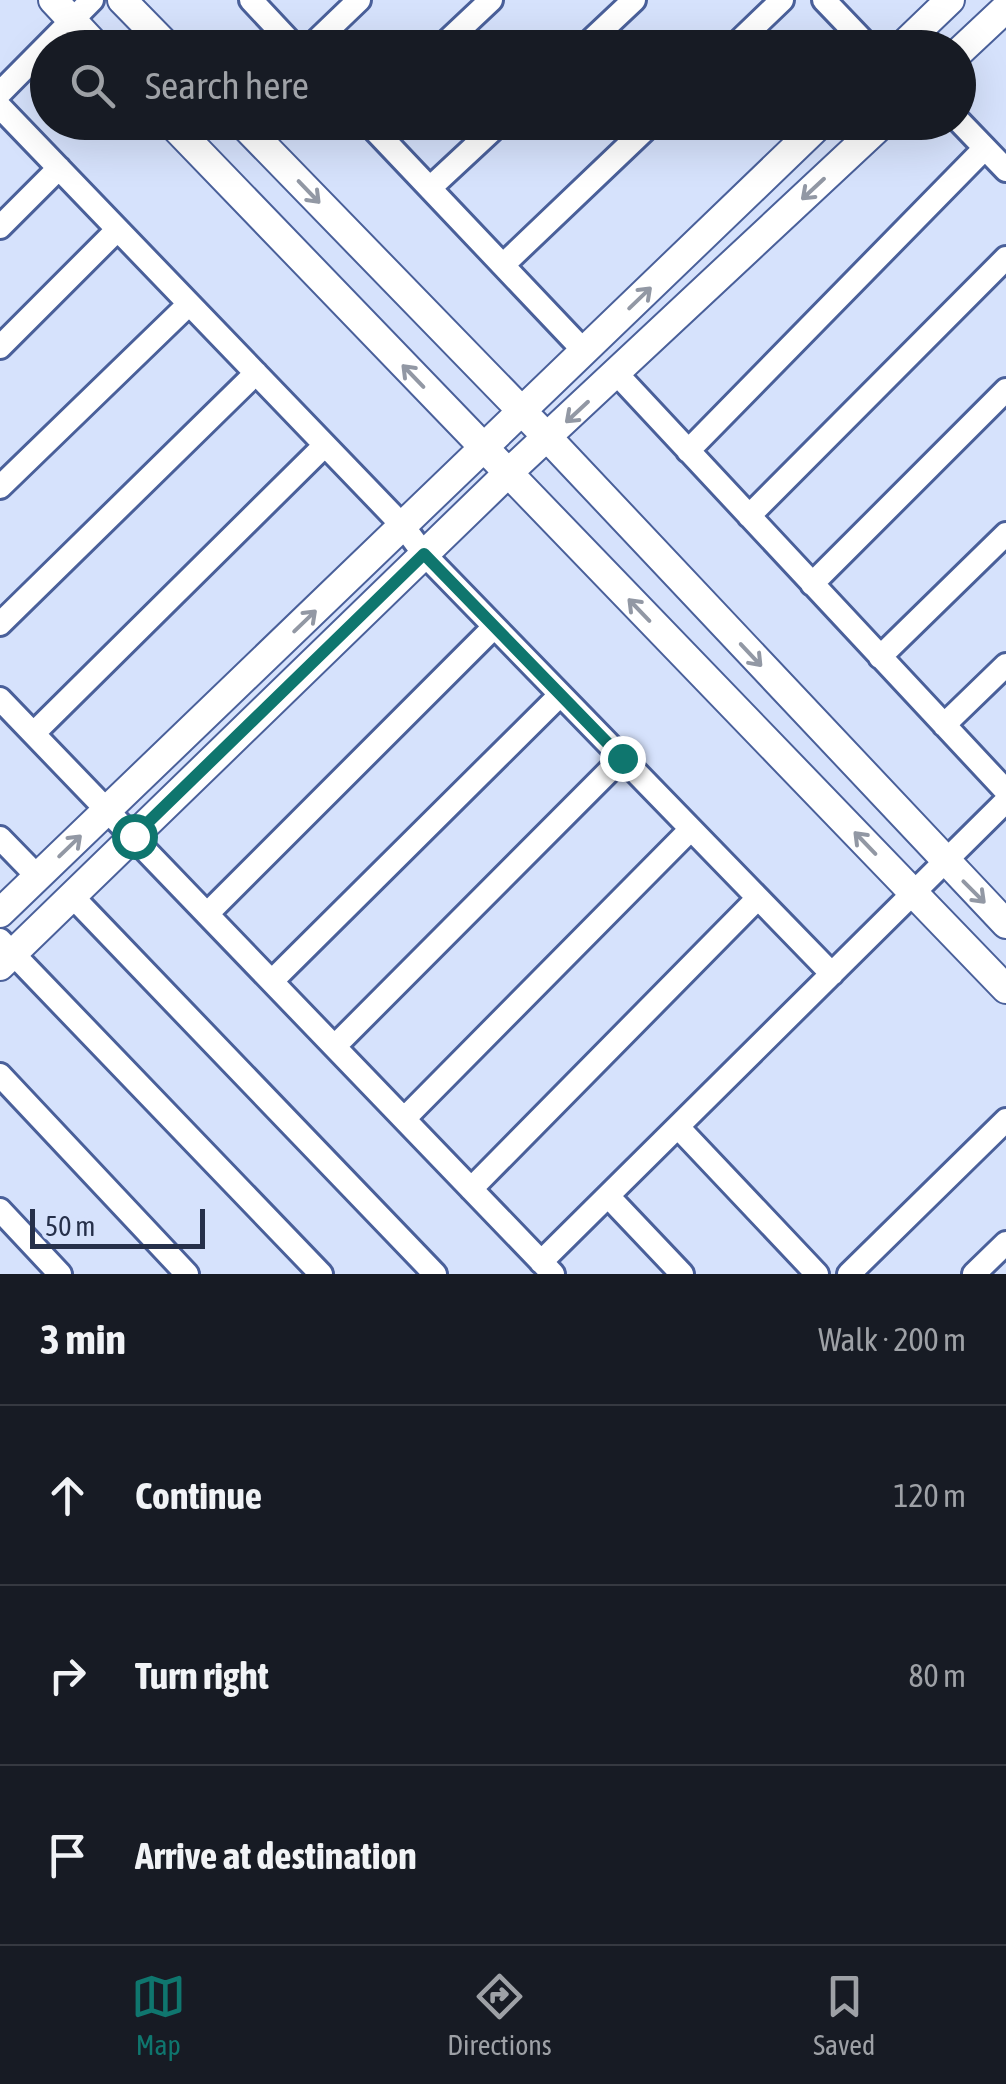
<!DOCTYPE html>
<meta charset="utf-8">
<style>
:root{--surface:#171b24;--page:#242831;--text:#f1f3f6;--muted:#9ea1a6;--line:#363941;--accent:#0f766e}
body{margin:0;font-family:"Asap Condensed",sans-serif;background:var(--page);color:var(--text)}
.scale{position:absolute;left:30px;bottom:25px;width:175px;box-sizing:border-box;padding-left:10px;border:5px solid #26304a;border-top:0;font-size:28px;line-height:35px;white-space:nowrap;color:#26304a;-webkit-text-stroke:8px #d6e2fc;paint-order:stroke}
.stop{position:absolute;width:30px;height:30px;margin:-22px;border:8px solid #0f766e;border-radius:50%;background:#fff}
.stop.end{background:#0f766e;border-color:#fff;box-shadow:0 2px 10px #0008}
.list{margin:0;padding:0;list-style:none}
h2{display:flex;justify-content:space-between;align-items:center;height:130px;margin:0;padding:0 40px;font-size:42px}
h2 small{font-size:32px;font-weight:400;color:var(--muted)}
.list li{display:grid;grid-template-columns:65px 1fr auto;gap:30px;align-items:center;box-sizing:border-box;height:180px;padding:0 40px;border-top:2px solid var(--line)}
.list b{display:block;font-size:38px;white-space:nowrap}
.list em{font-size:32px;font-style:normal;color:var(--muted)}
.icon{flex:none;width:55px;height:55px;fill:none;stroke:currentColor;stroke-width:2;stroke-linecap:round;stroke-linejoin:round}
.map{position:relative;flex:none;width:1006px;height:1274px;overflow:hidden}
.search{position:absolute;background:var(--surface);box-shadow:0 10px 40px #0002;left:30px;right:30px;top:30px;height:110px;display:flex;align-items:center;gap:25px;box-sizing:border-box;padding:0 35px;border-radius:55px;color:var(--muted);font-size:38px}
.sheet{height:670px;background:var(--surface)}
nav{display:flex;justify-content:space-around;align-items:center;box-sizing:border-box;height:140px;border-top:2px solid var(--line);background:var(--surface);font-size:28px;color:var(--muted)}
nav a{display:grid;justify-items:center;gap:5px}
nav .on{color:var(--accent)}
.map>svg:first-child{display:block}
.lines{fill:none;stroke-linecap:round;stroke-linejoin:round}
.minor-casing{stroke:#4a609a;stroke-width:28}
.tertiary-casing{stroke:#4a609a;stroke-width:32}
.minor{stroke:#fff;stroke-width:22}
.tertiary{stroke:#fff;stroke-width:28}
.oneway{stroke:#9298a4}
.route{stroke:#0f766e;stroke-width:12}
</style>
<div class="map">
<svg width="1006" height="1274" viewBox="0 0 1006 1274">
<rect width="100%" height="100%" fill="#d6e2fc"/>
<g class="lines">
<g class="minor-casing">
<path id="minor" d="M 251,0 L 296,48
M 824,0 L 870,48
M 309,48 L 359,0
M 440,48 L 491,0
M 583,48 L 634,0
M 732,48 L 782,0
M 0,93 L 92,0
M 0,107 L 403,526 L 424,554 L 832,974
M 958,120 L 1006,170
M 367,122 L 584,351
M 430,188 L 501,122
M 0,227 L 59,168
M 503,265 L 653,122
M 0,347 L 117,230
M 617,374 L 1006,791
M 688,451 L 985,148
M 0,487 L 189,304
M 749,516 L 1006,258
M 812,584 L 1006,390
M 0,624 L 256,373
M 880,657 L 1006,534
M 0,699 L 553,1274
M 944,725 L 1006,665
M 34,733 L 325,445
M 0,838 L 38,877
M 72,896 L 435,1274
M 207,914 L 494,627
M 0,940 L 321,1274
M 272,981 L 560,695
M 335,1046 L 622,758
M 0,1075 L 187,1274
M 404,1119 L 691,829
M 678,1127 L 817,1274
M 471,1189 L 758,898
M 608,1196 L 682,1274
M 0,1210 L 60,1274
M 541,1262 L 1006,801
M 849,1274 L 1006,1120
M 974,1274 L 1006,1243"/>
</g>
<g class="tertiary-casing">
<path id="tertiary" d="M 53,0 L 98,48
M 122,0 L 169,48
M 900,48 L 950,0
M 958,53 L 1006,8
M 170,122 L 1006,989
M 241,122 L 548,438 L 1006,924
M 0,913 L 822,122
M 0,966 L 507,474 L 884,122"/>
</g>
<use href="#minor" class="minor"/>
<use href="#tertiary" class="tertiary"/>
</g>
<defs><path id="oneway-shaft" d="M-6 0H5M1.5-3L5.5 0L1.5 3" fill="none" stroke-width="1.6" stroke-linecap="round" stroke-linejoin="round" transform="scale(2.5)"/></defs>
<g class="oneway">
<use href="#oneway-shaft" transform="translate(813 189) rotate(137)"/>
<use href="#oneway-shaft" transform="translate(309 192) rotate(46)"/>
<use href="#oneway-shaft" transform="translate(640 298) rotate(-44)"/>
<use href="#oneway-shaft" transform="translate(413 376) rotate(-134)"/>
<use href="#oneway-shaft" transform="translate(577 412) rotate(137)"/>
<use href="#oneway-shaft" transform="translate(639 610) rotate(-134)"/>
<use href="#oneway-shaft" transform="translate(305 621) rotate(-44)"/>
<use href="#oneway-shaft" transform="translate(751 655) rotate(47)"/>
<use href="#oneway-shaft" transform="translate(865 843) rotate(-134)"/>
<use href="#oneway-shaft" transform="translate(70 846) rotate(-44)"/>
<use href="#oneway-shaft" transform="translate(974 892) rotate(45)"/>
</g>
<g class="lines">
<path class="route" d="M 134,836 L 424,554 L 622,758"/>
</g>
</svg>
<div class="scale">50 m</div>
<div class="stop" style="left:134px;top:836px"></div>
<div class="stop end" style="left:622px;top:758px"></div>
<div class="search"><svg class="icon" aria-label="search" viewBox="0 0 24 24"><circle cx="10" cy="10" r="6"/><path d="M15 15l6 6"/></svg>Search here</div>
</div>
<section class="sheet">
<h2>3 min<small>Walk · 200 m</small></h2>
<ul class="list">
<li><svg class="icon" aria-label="ahead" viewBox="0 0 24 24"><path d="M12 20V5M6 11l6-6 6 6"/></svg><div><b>Continue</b></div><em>120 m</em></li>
<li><svg class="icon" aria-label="right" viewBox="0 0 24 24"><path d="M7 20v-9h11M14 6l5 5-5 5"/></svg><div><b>Turn right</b></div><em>80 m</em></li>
<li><svg class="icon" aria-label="arrive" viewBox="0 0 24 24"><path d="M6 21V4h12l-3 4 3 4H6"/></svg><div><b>Arrive at destination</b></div></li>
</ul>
</section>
<nav>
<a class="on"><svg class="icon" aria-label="map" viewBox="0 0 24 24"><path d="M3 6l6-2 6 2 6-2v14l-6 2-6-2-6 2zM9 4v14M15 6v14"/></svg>Map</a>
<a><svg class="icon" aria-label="directions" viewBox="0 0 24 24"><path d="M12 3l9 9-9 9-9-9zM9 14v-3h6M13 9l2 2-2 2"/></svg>Directions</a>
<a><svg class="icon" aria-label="saved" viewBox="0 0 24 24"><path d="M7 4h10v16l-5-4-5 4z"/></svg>Saved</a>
</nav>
